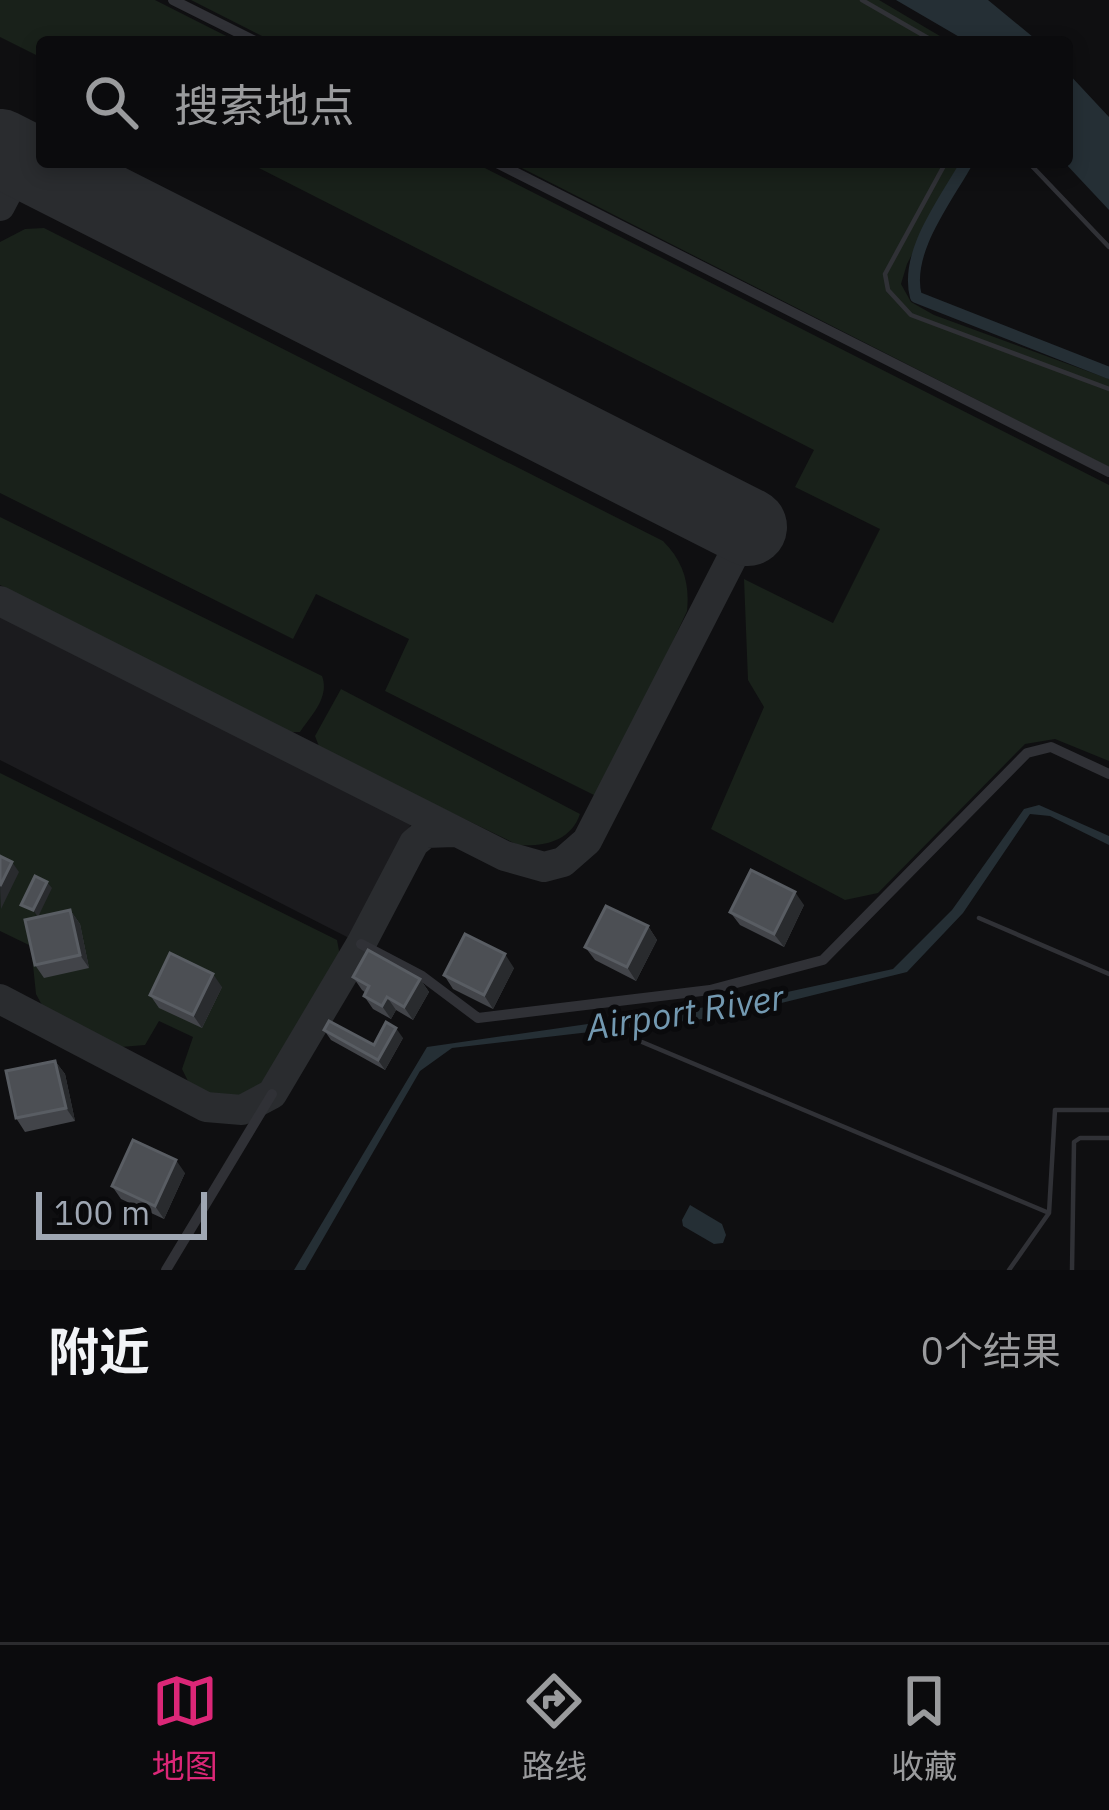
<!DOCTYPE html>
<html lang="zh">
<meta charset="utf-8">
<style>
:root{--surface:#0b0b0d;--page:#19191b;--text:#f1f3f6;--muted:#9a9b9d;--line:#2b2b2e;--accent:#db2777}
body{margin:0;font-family:"IBM Plex Sans","Noto Sans SC",sans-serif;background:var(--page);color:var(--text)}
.scale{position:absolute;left:36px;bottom:30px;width:171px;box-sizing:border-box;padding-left:12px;border:6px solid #9fa7b3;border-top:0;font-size:33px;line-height:42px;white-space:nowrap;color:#9fa7b3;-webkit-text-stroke:9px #0a0a0c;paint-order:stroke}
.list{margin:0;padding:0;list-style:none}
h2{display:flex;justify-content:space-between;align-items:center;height:156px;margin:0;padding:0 48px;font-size:51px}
h2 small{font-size:39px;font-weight:400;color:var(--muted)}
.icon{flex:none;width:66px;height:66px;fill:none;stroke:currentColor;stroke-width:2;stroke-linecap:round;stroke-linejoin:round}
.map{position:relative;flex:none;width:1109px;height:1270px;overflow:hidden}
.search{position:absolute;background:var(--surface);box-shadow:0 6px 18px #0003;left:36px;right:36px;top:36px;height:132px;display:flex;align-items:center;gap:30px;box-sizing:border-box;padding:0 42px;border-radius:12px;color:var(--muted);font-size:45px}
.sheet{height:372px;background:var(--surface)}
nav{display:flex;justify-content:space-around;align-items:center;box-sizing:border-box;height:168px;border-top:3px solid var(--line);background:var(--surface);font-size:33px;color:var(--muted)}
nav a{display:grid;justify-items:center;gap:6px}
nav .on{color:var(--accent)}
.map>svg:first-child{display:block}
.built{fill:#1b1b1e}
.green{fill:#19211a}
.water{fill:#252f35}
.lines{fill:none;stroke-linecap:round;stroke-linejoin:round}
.canal{stroke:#252f35;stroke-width:12}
.taxiway{stroke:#2a2c2f;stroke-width:30}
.runway{stroke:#2a2c2f;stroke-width:78}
.service{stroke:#303136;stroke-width:4.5}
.minor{stroke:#303136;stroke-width:10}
.wall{fill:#424449}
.shaded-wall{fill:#292b2e}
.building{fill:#4c4f54;stroke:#595d63;stroke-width:3}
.labels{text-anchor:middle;stroke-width:10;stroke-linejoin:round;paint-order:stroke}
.water-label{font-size:36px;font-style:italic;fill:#7399b1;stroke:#0a0a0c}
</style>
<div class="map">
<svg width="1109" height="1270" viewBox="0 0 1109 1270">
<rect width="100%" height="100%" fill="#0f0f11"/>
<path class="built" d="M 0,601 L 417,813 L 351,939 L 0,760 Z"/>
<path class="green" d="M 0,0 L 155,0 L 238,42 L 42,42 L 42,58 L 0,37 Z
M 191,0 L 879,0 L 950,42 L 274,42 Z
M 247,162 L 473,162 L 1109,485 L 1109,761 L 1055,739 L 1025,744 L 878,893 L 845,900 L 711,829 L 764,707 L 748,680 L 744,579 L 833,623 L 880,529 L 795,487 L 814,450 Z
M 510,162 L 960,162 L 907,264 L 901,284 L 911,302 L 934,315 L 1109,379 L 1109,467 Z
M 44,228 L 663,541 C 683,561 690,583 687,611 L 600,798 L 385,691 L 409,639 L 316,594 L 293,639 L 0,493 L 0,242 L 25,229 Z
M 0,517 L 322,676 C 330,697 311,716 300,732 L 290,732 L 0,585 Z
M 341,689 L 580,814 C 571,841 544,847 518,845 L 320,749 L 315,736 Z
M 0,773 L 337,940 L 340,956 L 271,1076 C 244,1102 220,1103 189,1083 L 182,1069 L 193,1037 L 159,1021 L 145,1045 L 121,1047 L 43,1007 L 36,994 L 31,946 L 0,931 Z"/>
<path class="water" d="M 896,0 L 988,0 L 1039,42 L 968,42 Z
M 1067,72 L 1109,117 L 1109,210 L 1064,162 L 1067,162 Z
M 1039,805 L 1109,836 L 1109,845 L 1050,816 L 1030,814 L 963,913 L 907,972 L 728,1016 L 452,1048 L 420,1071 L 305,1270 L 294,1270 L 427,1047 L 741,1002 L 893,969 L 952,910 L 1024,809 Z
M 690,1205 L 722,1224 L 726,1235 L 723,1243 L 714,1244 L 683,1226 L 682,1220 Z"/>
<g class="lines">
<path class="canal" d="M 967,162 C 946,200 904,252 916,297 L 1109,373"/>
<path class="taxiway" d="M 0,206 L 24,160
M 0,601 L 505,856 L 544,867 L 563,862 L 587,841 L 748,527
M 0,999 L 206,1107 L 242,1110 L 272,1094 L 361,944 L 414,843 L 426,833 L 454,832"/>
<path class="runway" d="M 0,148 L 748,527"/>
<path class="service" d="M 862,0 L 935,42
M 946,162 L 885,274 L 888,290 L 911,315 L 1109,389
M 1029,163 L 1109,247
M 979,918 L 1109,974
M 642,1042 L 1049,1213
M 1009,1270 L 1049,1213 L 1055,1110 L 1109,1110
M 1072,1270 L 1074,1142 L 1080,1138 L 1109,1138"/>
<path class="minor" d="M 173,0 L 257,42
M 495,162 L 1109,472
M 361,944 L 422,976 L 478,1018 L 710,990 L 823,960 L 1027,753 L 1051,747 L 1109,774
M 166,1270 L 272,1094"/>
</g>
<path class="wall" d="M 804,905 L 784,947 L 740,925 L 730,912 Z
M 70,910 L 80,924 L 89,968 L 44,978 L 35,965 Z
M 648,926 L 657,940 L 636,981 L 595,960 L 585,947 Z
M 514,968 L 493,1009 L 453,989 L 444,975 Z
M 353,977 L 420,979 L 429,992 L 413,1020 L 396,1010 L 391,1019 L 373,1009 L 364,996 L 366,993 L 362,990 Z
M 222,987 L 202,1028 L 159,1008 L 150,995 Z
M 324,1030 L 374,1045 L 403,1038 L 385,1070 L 331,1040 Z
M 55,1061 L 65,1074 L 75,1121 L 25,1132 L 16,1118 Z
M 185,1173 L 164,1219 L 121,1199 L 112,1186 Z"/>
<path class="shaded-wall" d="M 12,862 L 19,872 L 1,909 L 0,886 Z
M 47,882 L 52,888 L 38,917 L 33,910 Z
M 795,892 L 804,905 L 784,947 L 774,934 Z
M 70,910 L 80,924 L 89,968 L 80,955 Z
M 648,926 L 657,940 L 636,981 L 627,967 Z
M 505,954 L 514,968 L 493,1009 L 484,995 Z
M 213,974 L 222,987 L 202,1028 L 193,1015 Z
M 420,979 L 429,992 L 413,1020 L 404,1007 Z
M 387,997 L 396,1010 L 391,1019 L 382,1006 Z
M 396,1028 L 403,1038 L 385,1070 L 378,1060 Z
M 55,1061 L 65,1074 L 75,1121 L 66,1108 Z
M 176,1160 L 185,1173 L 164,1219 L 155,1206 Z"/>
<path class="building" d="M 0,856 L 12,862 L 0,886 Z
M 751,870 L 795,892 L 774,934 L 730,912 Z
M 35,876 L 47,882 L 33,910 L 21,905 Z
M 606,906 L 648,926 L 627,967 L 585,947 Z
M 70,910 L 80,955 L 35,965 L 25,920 Z
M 465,934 L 505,954 L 484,995 L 444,975 Z
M 368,950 L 420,979 L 404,1007 L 387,997 L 382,1006 L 364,996 L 369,986 L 353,977 Z
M 170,953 L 213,974 L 193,1015 L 150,995 Z
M 329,1021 L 374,1045 L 386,1022 L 396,1028 L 378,1060 L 324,1030 Z
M 55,1061 L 66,1108 L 16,1118 L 6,1071 Z
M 133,1140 L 176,1160 L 155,1206 L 112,1186 Z"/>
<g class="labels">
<g class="water-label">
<text transform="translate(685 1012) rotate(-9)" y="13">Airport River</text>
</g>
</g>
</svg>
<div class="scale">100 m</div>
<div class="search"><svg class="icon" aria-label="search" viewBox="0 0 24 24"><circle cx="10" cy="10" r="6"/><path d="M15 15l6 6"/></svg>搜索地点</div>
</div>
<section class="sheet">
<h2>附近<small>0个结果</small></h2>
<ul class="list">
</ul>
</section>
<nav>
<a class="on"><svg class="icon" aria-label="map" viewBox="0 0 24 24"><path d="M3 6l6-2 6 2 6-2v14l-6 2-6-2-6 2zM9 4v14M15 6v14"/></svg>地图</a>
<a><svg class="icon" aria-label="directions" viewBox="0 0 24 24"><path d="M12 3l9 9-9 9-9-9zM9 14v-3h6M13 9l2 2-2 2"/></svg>路线</a>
<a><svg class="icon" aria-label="saved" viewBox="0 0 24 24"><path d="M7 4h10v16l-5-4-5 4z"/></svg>收藏</a>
</nav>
